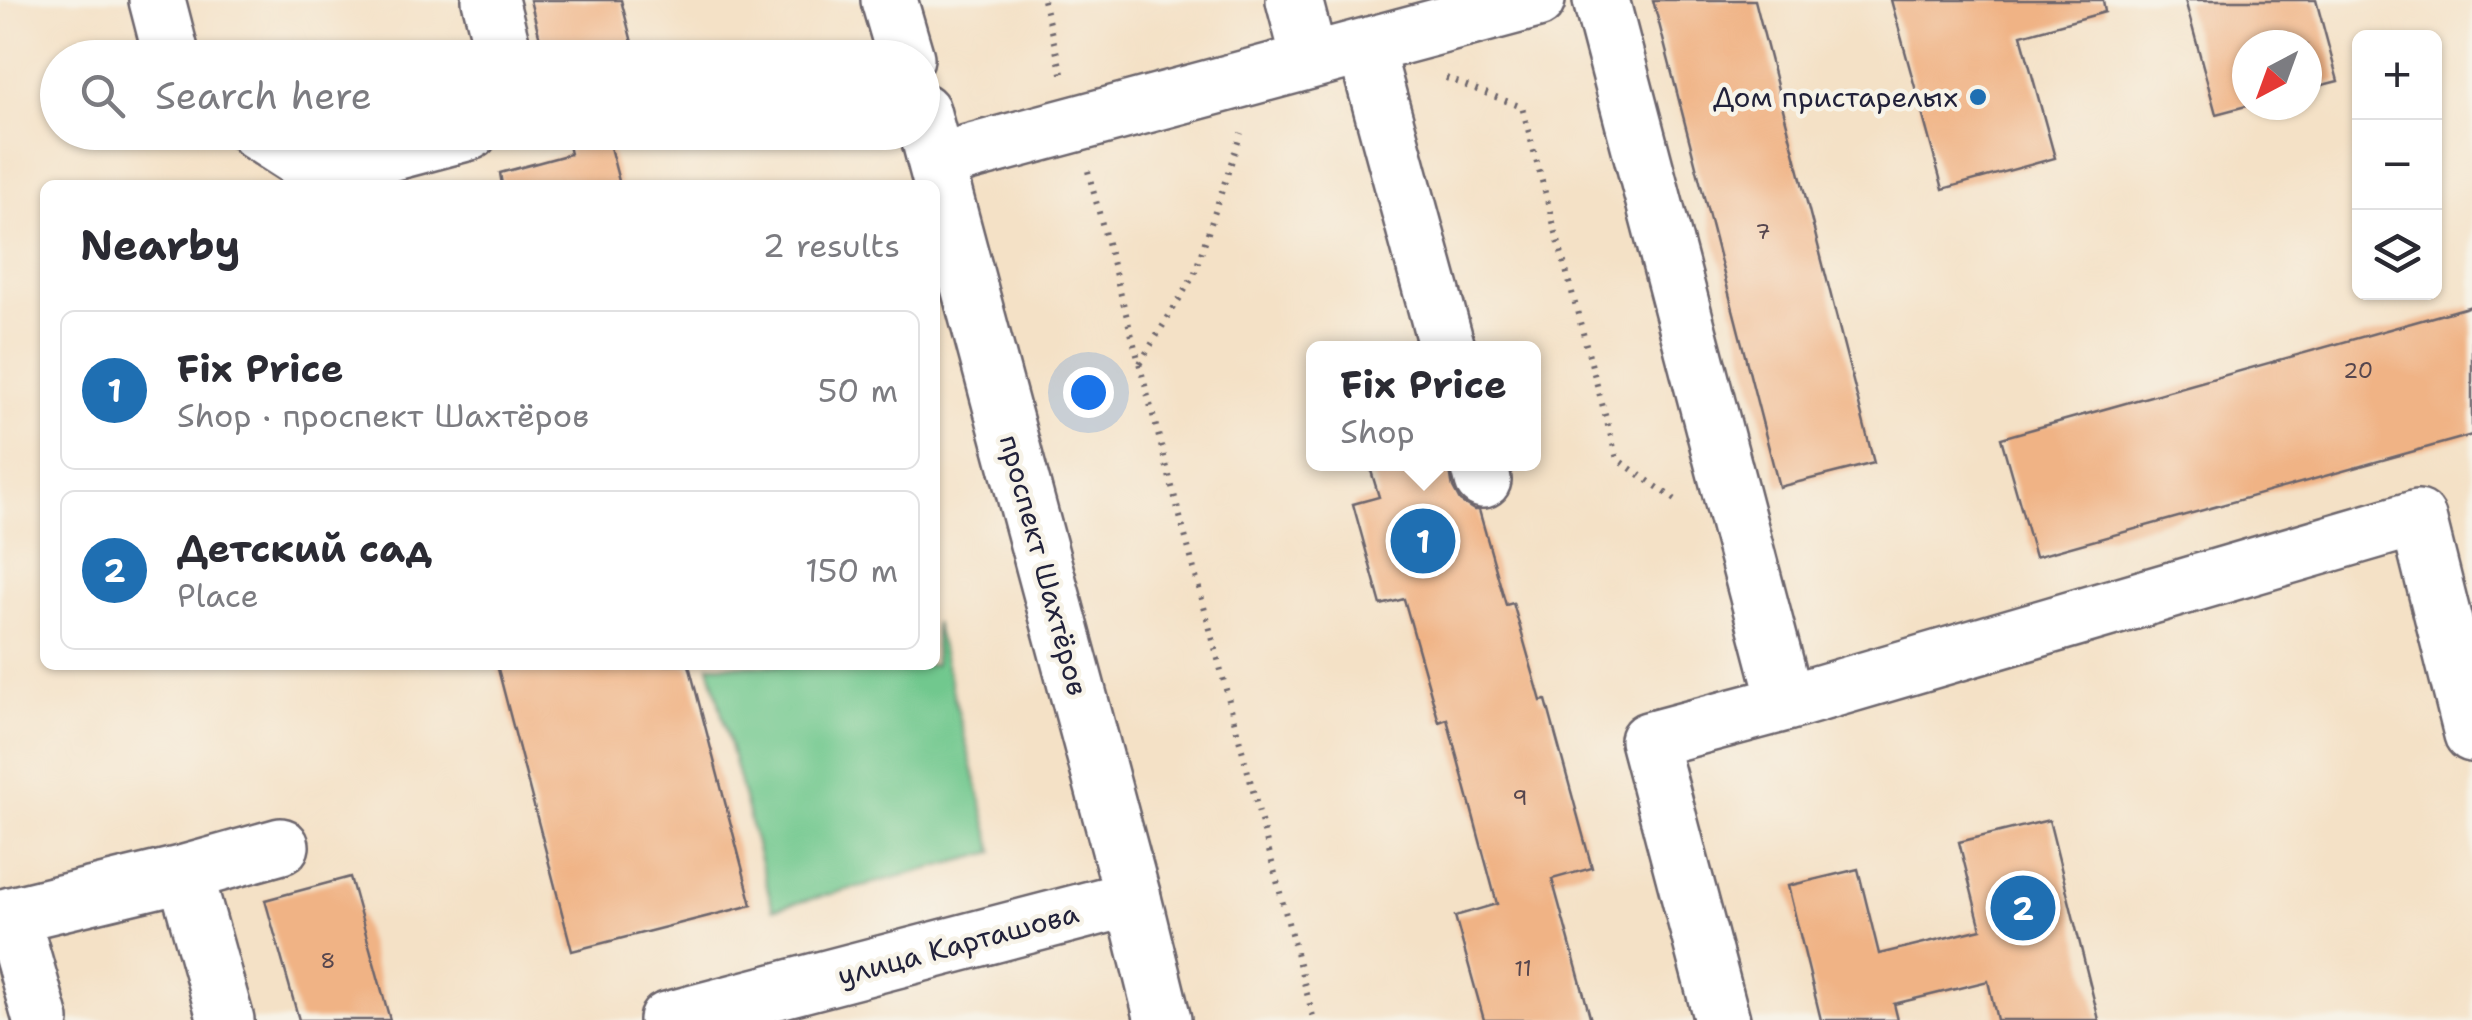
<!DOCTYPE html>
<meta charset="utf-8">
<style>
:root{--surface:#fff;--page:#f7f7f7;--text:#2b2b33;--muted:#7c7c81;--line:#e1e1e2;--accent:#1f6fb2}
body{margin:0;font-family:"Shantell Sans",sans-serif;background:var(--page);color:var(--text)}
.controls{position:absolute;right:30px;top:30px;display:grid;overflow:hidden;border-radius:15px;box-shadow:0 2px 8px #0004}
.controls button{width:90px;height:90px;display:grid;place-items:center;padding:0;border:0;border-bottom:2px solid var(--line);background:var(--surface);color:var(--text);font:50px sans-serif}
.compass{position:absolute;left:2232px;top:30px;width:90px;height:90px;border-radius:50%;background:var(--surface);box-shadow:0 2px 8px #0004;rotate:221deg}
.you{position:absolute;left:1088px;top:392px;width:35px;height:35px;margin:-25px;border:8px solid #fff;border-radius:50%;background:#1a73e8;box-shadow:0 0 0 15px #1a73e833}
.badge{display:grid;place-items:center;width:65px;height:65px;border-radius:50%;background:var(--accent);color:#fff;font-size:32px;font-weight:700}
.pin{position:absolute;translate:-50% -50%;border:5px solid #fff;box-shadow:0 2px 10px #0006}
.popup{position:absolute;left:1306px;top:341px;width:235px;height:130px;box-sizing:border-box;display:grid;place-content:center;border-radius:15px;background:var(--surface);filter:drop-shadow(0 2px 8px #0005);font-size:32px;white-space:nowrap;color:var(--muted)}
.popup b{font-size:38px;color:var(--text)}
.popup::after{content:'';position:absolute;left:50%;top:100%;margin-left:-20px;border:20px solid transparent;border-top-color:var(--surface)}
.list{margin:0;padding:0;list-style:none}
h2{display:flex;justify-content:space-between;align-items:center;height:130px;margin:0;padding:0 40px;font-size:42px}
h2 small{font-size:32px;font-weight:400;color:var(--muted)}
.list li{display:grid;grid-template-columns:65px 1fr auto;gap:30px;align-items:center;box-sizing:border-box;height:160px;margin:0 20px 20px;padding:0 20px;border:2px solid var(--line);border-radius:15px}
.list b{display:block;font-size:38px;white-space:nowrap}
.list p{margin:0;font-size:32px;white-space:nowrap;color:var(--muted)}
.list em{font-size:32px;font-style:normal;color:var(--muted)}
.icon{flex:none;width:55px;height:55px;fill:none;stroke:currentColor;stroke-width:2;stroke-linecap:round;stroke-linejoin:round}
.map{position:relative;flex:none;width:2472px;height:1020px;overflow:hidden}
.search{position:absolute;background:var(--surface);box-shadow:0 2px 8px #0004;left:40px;top:40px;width:900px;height:110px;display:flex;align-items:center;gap:25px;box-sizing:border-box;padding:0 35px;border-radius:55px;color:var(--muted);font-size:38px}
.panel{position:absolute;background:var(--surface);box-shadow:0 2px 8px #0004;left:40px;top:180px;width:900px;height:490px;border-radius:15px}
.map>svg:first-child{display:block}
.green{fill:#71c88e;stroke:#4a7564;stroke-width:2.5}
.building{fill:#f0b385}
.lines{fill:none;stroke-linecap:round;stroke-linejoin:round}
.minor-casing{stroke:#6c656c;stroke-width:60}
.major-casing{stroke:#6c656c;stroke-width:60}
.path{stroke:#6c656c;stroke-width:6;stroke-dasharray:2.5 8;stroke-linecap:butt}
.minor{stroke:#fff;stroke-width:55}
.major{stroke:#fff;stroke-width:55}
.poi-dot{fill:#1f6fb2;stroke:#f7f3e8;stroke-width:4}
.labels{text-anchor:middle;stroke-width:9;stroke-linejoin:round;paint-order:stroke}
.number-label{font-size:22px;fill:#56464e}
.poi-label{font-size:28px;fill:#22223b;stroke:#f7f3e8;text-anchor:end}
.street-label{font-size:28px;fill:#22223b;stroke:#f7f3e8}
</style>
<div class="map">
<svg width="2472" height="1020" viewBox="0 0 2472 1020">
<rect width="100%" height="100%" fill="#f7f3e8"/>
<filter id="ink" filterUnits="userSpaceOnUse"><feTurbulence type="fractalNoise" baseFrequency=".01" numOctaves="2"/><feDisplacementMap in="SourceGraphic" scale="20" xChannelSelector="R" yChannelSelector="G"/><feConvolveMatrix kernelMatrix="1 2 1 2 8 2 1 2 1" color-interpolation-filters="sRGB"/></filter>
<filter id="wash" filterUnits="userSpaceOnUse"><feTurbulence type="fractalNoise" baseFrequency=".0048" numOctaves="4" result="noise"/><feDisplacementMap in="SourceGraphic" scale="40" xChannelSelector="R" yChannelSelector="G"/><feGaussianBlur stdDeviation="2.25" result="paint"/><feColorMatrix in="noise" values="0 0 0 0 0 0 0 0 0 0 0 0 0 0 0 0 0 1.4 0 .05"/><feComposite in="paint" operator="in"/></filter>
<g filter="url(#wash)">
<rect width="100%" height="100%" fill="#f4e1c6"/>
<path class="green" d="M 935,622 L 994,852 L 773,909 L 709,665 L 935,665 Z"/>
<g id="blocks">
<path class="building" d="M 530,0 L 621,0 L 636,58 L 545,58 Z
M 1653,0 L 1755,0 L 1874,463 L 1779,487 Z
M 1891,0 L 2103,0 L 2105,12 L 2021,35 L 2055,158 L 1943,189 Z
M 2185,0 L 2316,0 L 2338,81 L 2307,89 L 2307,45 L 2247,45 L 2247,105 L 2250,105 L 2216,114 Z
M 565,132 L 606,132 L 620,185 L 502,185 L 500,173 L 570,154 Z
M 2472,306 L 2472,435 L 2035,557 L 2001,438 Z
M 1369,464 L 1449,464 L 1453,488 L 1460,501 L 1474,510 L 1479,510 L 1506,605 L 1513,603 L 1541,701 L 1546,700 L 1592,868 L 1552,879 L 1591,1020 L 1484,1020 L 1455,916 L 1497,904 L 1447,719 L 1439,722 L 1404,599 L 1381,605 L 1353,504 L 1379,497 Z
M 497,665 L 689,665 L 752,905 L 572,951 Z
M 2049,820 L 2099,1020 L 1997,1020 L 1988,981 L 1894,1004 L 1898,1020 L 1821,1020 L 1788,886 L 1858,869 L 1879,954 L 1981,929 L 1959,842 Z
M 350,877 L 390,1020 L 299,1020 L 265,900 Z"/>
</g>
</g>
<g filter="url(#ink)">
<use href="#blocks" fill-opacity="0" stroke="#6c656c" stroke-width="2.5"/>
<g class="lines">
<g class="minor-casing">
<path id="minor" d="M 157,0 L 172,58
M 490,0 L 505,58
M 1294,0 L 1310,61
M 1601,0 L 1786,703
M 1365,47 L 1447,348
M 257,132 L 324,175 L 353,163 L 470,132
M 938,161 L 1537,0
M 1479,464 L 1483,480
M 185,873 L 226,1020
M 11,915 L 185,873 L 281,846
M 0,918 L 11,915 L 41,1020
M 667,1020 L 1133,898
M 1722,1020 L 1648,740 L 1786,703 L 2418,518 L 2472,734"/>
</g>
<g class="major-casing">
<path id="major" d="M 889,0 L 906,58
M 922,111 L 1133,898 L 1163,1020"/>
</g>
<path class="path" d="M 1043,0 L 1063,77
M 1446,78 L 1522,107 L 1617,459 L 1680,503
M 1088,171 L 1314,1020
M 1140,363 L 1194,275 L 1241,133"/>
<use href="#minor" class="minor"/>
<use href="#major" class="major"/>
</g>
</g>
<circle class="poi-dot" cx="1978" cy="97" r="10"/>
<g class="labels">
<g class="number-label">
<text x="1763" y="239">7</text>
<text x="2358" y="378">20</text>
<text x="1520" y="805">9</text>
<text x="328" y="968">8</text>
<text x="1523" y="976">11</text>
</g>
<g class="poi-label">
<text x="1958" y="107">Дом пристарелых</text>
</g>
<g class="street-label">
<text transform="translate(1044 565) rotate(75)" y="10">проспект Шахтёров</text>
<text transform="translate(958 944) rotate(-15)" y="10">улица Карташова</text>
</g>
</g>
</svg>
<div class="controls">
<button>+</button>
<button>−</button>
<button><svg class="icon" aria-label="layers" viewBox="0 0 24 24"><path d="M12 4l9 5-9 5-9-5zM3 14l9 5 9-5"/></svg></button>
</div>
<svg class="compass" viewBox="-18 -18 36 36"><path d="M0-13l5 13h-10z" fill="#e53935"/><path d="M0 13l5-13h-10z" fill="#7c7c81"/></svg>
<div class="you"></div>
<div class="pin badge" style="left:1423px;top:541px">1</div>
<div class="popup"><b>Fix Price</b>Shop</div>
<div class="pin badge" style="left:2023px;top:908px">2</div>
<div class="search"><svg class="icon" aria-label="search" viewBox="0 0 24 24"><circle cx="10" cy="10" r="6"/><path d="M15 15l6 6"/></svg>Search here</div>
<section class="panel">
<h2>Nearby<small>2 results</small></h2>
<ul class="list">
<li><span class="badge">1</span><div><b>Fix Price</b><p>Shop · проспект Шахтёров</p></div><em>50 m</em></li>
<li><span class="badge">2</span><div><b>Детский сад</b><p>Place</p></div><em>150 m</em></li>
</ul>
</section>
</div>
